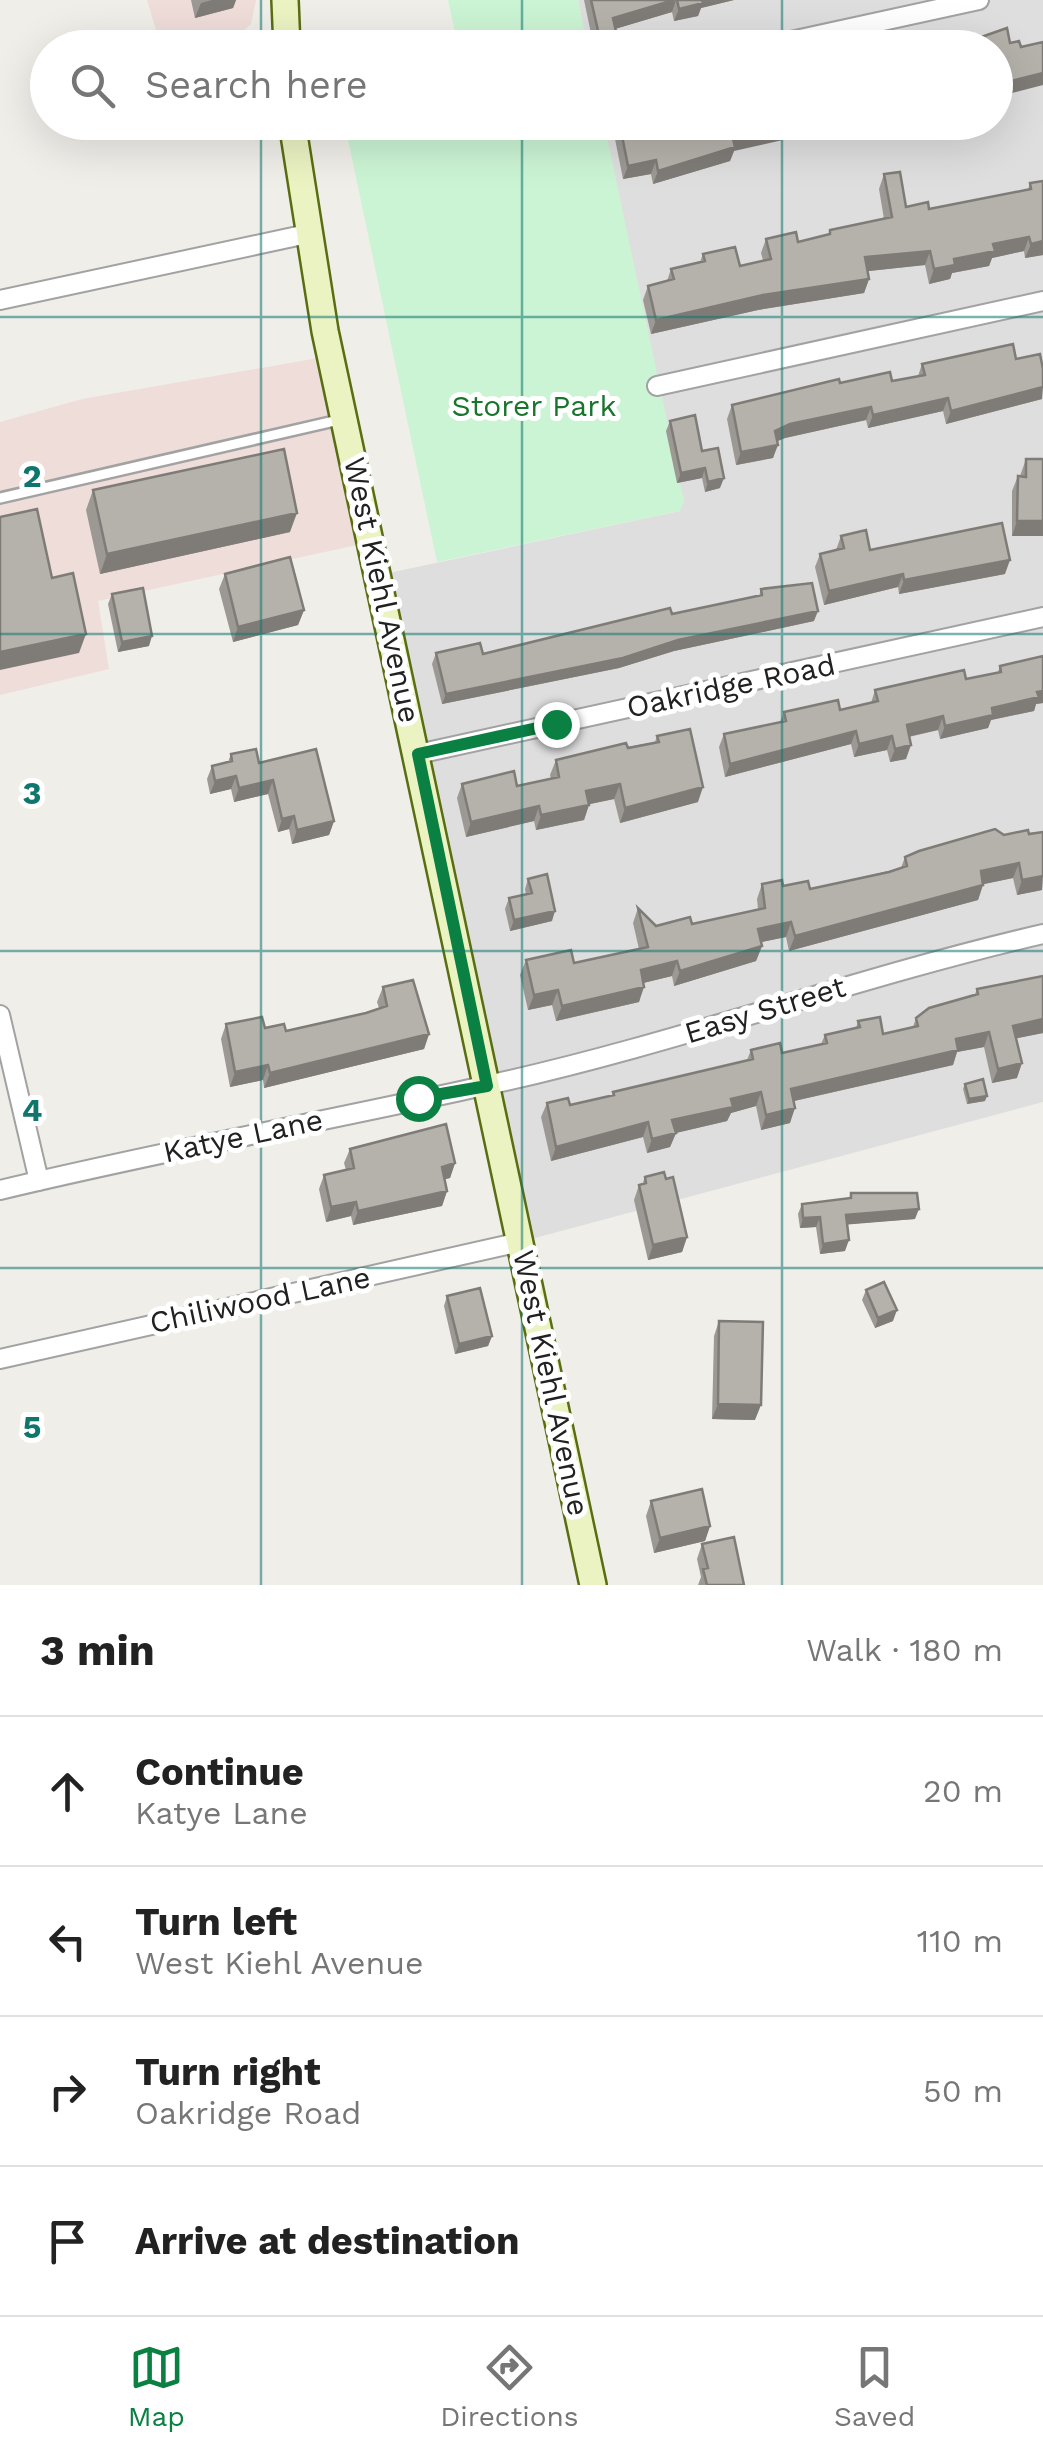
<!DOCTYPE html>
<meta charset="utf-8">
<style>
:root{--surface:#fff;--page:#f6f6f6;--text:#222;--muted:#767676;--line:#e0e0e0;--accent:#0b8043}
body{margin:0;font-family:"Work Sans",sans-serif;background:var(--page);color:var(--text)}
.stop{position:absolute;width:30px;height:30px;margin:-22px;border:8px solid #0b8043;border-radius:50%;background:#fff}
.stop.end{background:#0b8043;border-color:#fff;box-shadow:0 2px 10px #0008}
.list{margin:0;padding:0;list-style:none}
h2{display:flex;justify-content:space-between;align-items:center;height:130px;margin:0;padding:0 40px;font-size:42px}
h2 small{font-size:32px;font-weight:400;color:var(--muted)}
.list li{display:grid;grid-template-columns:65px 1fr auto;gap:30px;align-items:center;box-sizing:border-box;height:150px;padding:0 40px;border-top:2px solid var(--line)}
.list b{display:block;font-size:38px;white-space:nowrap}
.list p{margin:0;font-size:32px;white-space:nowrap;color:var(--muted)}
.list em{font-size:32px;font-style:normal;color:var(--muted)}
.icon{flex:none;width:55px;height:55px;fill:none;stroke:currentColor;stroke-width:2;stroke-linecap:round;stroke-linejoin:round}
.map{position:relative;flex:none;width:1043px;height:1585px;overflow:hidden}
.search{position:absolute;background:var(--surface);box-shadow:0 10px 40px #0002;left:30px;right:30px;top:30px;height:110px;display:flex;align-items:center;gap:25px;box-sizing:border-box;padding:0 35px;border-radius:55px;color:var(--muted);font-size:38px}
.sheet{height:730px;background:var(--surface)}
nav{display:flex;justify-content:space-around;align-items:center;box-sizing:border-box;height:140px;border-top:2px solid var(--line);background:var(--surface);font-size:28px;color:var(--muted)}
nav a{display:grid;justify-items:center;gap:5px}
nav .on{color:var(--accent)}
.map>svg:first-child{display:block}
.residential{fill:#dfdede}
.commercial{fill:#efddda}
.park{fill:#cbf4d4}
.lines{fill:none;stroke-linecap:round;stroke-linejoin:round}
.lane-casing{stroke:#a2a2a2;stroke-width:14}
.street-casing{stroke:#a2a2a2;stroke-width:22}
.secondary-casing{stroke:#596e12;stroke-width:30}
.lane{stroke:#fff;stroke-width:9}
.street{stroke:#fff;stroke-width:18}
.secondary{stroke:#ebf3c3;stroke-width:25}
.wall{fill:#9c9893}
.shaded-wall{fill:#7f7c78}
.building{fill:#b5b1ab;stroke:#7f7c78;stroke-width:2.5}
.route{stroke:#0b8043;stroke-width:12}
.grid{fill:none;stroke:#0f766e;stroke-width:2.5;stroke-opacity:0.55}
.labels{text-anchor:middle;stroke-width:10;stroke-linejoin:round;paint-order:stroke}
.park-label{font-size:30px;fill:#19752c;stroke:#fff}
.street-label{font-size:30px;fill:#212121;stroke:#fff}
.grid-label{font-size:32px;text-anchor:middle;font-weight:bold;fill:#0f766e;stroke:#fff;stroke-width:10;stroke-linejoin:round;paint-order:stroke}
</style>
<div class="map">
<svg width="1043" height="1585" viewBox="0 0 1043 1585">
<rect width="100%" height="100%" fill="#f0eee9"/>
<path class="residential" d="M 578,0 L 1043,0 L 1043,1102 L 520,1242 L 379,575 L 680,511 L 602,123 L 996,122 L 996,48 L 587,47 Z"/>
<path class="commercial" d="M 147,0 L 256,0 L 251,24 L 240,34 L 184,48 L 161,47 Z
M 330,356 L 371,542 L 98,601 L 109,669 L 0,695 L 0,422 L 82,399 Z"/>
<path class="park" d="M 448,0 L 578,0 L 588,47 L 458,47 Z
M 384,122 L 604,123 L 684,501 L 680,511 L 437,562 L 346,130 Z"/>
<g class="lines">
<g class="lane-casing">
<path id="lane" d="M 0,498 L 343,419"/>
</g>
<g class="street-casing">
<path id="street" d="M 759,48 L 979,0
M 0,300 L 307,234
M 657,386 L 1043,301
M 418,754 L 1043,617
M 0,1015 L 39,1181
M 0,1190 C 162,1151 326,1121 488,1085 C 676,1044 856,977 1043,934
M 0,1359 L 520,1242"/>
</g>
<g class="secondary-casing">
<path id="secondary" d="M 285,0 L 287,48
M 292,122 L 325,331 L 593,1585"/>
</g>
<use href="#lane" class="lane"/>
<use href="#street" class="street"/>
<use href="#secondary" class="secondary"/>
</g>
<path class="wall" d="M 191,0 L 236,0 L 233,8 L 195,18 Z
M 584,0 L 734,0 L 701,8 L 698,16 L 674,21 L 672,12 L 615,29 L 618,48 L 594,48 Z
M 620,126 L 734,151 L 730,161 L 653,184 L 651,174 L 623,179 L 615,139 Z
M 884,174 L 906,207 L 929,209 L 1028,190 L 1030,183 L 1043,255 L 1025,258 L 1024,251 L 992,258 L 989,266 L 952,273 L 950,279 L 929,284 L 925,265 L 868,271 L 869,279 L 864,293 L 758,310 L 651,334 L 643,300 L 648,286 L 667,281 L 671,269 L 700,262 L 703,254 L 740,266 L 763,260 L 761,253 L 766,239 L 798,242 L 828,235 L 830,230 L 884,219 L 879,189 Z
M 1016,359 L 1042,399 L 946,424 L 943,411 L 868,428 L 866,420 L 785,438 L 777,441 L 773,458 L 736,465 L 727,419 L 732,405 L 840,383 L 892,381 L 918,376 L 922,364 Z
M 670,421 L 702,451 L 720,488 L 705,492 L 702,478 L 677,483 L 666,431 Z
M 1026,459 L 1043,459 L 1043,536 L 1012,536 L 1012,491 L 1018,476 L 1020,476 Z
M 93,490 L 290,532 L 100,574 L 86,510 Z
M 841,536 L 870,550 L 1005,574 L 899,594 L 898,587 L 824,605 L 815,567 L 820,554 L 836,550 Z
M 225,574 L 304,610 L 298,625 L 233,642 L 219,589 Z
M 761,589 L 814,621 L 674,651 L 619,668 L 442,704 L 432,664 L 436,653 L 483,654 L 759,596 Z
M 112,594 L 149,646 L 118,652 L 108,604 Z
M 1043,656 L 1043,703 L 1036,704 L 1034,711 L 991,720 L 988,728 L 940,739 L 938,730 L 909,737 L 906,759 L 890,762 L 887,750 L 854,757 L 851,744 L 725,777 L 719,747 L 724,734 L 780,722 L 784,712 L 840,710 L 871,703 L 875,690 L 966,679 L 998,672 L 1000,666 Z
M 657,736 L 698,802 L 620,823 L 614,799 L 589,804 L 584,820 L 536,830 L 534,821 L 466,837 L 457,798 L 462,784 L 517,786 L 551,779 L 550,775 L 556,760 L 655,742 Z
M 231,754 L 259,763 L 334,821 L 329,835 L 292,844 L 289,829 L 278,832 L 268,794 L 234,802 L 231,789 L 210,794 L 207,779 L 212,766 L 228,762 Z
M 1043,832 L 1042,890 L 1017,895 L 1013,878 L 983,884 L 978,900 L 789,951 L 786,937 L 761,942 L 762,946 L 756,961 L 674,986 L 672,976 L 643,983 L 639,1002 L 556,1021 L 552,1005 L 528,1010 L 520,975 L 526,960 L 574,963 L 639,949 L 633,923 L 638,908 L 656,926 L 692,924 L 758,909 L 757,899 L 762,884 L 810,889 L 901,868 L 905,857 L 1004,835 Z
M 528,879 L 552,921 L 510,931 L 505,909 L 509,898 L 526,895 L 525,889 Z
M 1043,976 L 1043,1033 L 1016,1038 L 1017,1078 L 992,1083 L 984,1047 L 957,1052 L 953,1065 L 794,1101 L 790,1123 L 761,1130 L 756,1106 L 731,1113 L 727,1121 L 676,1133 L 670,1147 L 647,1153 L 643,1137 L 551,1161 L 541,1117 L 547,1103 L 570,1105 L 612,1096 L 613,1092 L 747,1060 L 751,1050 L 782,1053 L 821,1044 L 825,1035 L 856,1028 L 858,1021 L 883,1034 L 913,1027 L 916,1018 L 975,994 L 977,989 Z
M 383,987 L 429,1034 L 424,1049 L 264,1088 L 263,1080 L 230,1087 L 221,1039 L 226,1024 L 286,1031 L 366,1013 L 379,1008 L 377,1002 Z
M 965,1084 L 985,1101 L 967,1104 L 963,1089 Z
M 350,1149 L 455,1163 L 450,1178 L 445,1179 L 447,1191 L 442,1206 L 353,1225 L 351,1216 L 326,1222 L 319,1189 L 324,1175 L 346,1170 L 344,1163 Z
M 645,1177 L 666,1179 L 687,1237 L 682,1252 L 648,1260 L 634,1200 L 639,1185 L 642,1185 Z
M 851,1193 L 915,1219 L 847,1224 L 845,1251 L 820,1254 L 816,1227 L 800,1228 L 798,1214 L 802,1204 L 849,1198 Z
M 866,1290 L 893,1321 L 875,1328 L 862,1300 Z
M 447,1296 L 492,1336 L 488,1346 L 455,1354 L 444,1306 Z
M 719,1321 L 755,1420 L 712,1419 L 714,1336 Z
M 651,1501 L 710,1526 L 705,1541 L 654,1553 L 646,1516 Z
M 702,1544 L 744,1585 L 698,1585 L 701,1577 L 697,1559 Z"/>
<path class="shaded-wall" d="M 212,0 L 236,0 L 233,8 L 195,18 L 201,3 Z
M 676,0 L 672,12 L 608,31 L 613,18 Z
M 700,0 L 734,0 L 701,8 L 698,16 L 674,21 L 679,9 Z
M 1043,73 L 1043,85 L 996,97 L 999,84 Z
M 806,122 L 862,122 L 734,151 L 730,161 L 653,184 L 658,171 L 733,139 Z
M 897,122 L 915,122 L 913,127 L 894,131 Z
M 656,160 L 651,174 L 623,179 L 628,166 Z
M 1029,237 L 1024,251 L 992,258 L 989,266 L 952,273 L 950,279 L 929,284 L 934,269 L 954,259 L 993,244 Z
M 1043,241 L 1043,255 L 1025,258 L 1031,244 Z
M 930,251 L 925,265 L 860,272 L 865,257 Z
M 869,279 L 864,293 L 758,310 L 651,334 L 656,320 L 763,295 Z
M 1043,387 L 1042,399 L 946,424 L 951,411 Z
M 948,398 L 943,411 L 868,428 L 873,415 Z
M 871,407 L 866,420 L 785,438 L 771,444 L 775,431 L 790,424 Z
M 778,445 L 773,458 L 736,465 L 741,452 Z
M 705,468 L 702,478 L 677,483 L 681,473 Z
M 724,478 L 720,488 L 705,492 L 708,482 Z
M 297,513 L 290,532 L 100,574 L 107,554 Z
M 1017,521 L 1043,521 L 1043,536 L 1012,536 Z
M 1010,560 L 1005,574 L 899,594 L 904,580 Z
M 903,574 L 898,587 L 824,605 L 829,591 Z
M 304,610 L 298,625 L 233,642 L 238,627 Z
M 818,611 L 814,621 L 674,651 L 619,668 L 442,704 L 446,694 L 678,640 Z
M 86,634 L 79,653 L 0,670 L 0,652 Z
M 152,636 L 149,646 L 118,652 L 122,642 Z
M 1043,691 L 1043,703 L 1036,704 L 1034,711 L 991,720 L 988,728 L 940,739 L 945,726 Z
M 943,716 L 938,730 L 902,738 L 907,725 Z
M 856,731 L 851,744 L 725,777 L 730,764 Z
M 892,736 L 887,750 L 854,757 L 859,744 Z
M 911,745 L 906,759 L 890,762 L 895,749 Z
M 236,776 L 231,789 L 210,794 L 215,781 Z
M 273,780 L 268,794 L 234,802 L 239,788 Z
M 620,784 L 614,799 L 581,806 L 586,791 Z
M 703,787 L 698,802 L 620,823 L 625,808 Z
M 589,805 L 584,820 L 536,830 L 541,815 Z
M 539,806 L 534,821 L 466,837 L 471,822 Z
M 294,816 L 289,829 L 278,832 L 282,819 Z
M 334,821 L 329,835 L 292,844 L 297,830 Z
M 1019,863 L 1013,878 L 975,886 L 981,871 Z
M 1043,876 L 1042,890 L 1017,895 L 1022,880 Z
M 983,885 L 978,900 L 789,951 L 795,936 Z
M 555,911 L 552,921 L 510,931 L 514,920 Z
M 791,922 L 786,937 L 752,944 L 758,929 Z
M 762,946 L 756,961 L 674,986 L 680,971 Z
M 677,961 L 672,976 L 635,985 L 641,970 Z
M 644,987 L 639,1002 L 556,1021 L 562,1006 Z
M 558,990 L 552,1005 L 528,1010 L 534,995 Z
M 1043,1019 L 1043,1033 L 1008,1040 L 1013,1026 Z
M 989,1032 L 984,1047 L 957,1052 L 953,1065 L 785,1103 L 791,1089 L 956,1039 Z
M 429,1034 L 424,1049 L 264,1088 L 270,1073 Z
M 1022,1063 L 1017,1078 L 992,1083 L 998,1069 Z
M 268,1065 L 263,1080 L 230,1087 L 235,1072 Z
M 761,1092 L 756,1106 L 731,1113 L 727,1121 L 667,1135 L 672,1120 L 731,1099 Z
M 987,1096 L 985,1101 L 967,1104 L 969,1099 Z
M 795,1108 L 790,1123 L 761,1130 L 766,1115 Z
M 648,1122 L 643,1137 L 551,1161 L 556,1147 Z
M 676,1133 L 670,1147 L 647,1153 L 652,1139 Z
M 455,1163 L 450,1178 L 437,1181 L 442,1167 Z
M 447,1191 L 442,1206 L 353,1225 L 358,1211 Z
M 356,1202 L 351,1216 L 326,1222 L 331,1207 Z
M 919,1209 L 915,1219 L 842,1225 L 846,1215 Z
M 820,1217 L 816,1227 L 800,1228 L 803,1218 Z
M 687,1237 L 682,1252 L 648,1260 L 653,1245 Z
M 849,1240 L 845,1251 L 820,1254 L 823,1244 Z
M 897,1310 L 893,1321 L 875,1328 L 878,1318 Z
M 492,1336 L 488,1346 L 455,1354 L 459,1344 Z
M 718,1404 L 761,1405 L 755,1420 L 712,1419 Z
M 710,1526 L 705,1541 L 654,1553 L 660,1538 Z"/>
<path class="building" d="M 591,0 L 674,0 L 613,18 L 619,45 L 610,48 L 602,48 Z
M 677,0 L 702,0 L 703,3 L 679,9 Z
M 1007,28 L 1010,43 L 1019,41 L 1021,47 L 1043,42 L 1043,73 L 999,84 L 997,74 L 996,74 L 996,48 L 950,48 Z
M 636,122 L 806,122 L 733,139 L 735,147 L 658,171 L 656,160 L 628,166 L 620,126 Z
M 900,172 L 906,207 L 928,202 L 929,209 L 1031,189 L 1030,183 L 1043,181 L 1043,241 L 1031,244 L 1029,237 L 993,244 L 995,251 L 954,259 L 955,265 L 934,269 L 930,251 L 865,257 L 869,279 L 763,295 L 656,320 L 648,286 L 674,279 L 671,269 L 705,261 L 703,254 L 735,247 L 740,266 L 771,259 L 766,239 L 796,232 L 798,242 L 830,234 L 830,230 L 892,217 L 884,174 Z
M 1013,344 L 1016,359 L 1040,354 L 1043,369 L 1043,387 L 951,411 L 948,398 L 873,415 L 871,407 L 790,424 L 775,431 L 778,445 L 741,452 L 732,405 L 839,379 L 840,383 L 890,372 L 892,381 L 925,375 L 922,364 Z
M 695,415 L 702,451 L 718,448 L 724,478 L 708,482 L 705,468 L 681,473 L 670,421 Z
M 284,449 L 297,513 L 107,554 L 93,490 Z
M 1026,459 L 1043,459 L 1043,521 L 1017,521 L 1018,476 L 1026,477 Z
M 37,509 L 52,578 L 73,573 L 86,634 L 0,652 L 0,517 Z
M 1002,523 L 1010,560 L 904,580 L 903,574 L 829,591 L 820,554 L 844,548 L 841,536 L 866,530 L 870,550 Z
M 290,557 L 304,610 L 238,627 L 225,574 Z
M 812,583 L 818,611 L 678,640 L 623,658 L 446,694 L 436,653 L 480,643 L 483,654 L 670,608 L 672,614 L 762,595 L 761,589 Z
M 143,588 L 152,636 L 122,642 L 112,594 Z
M 1043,656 L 1043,691 L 1037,692 L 1039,697 L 992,708 L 993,715 L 945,726 L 943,716 L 907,725 L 911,745 L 895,749 L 892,736 L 859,744 L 856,731 L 730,764 L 724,734 L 786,721 L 784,712 L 838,700 L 840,710 L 878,701 L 875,690 L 964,670 L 966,679 L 1001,672 L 1000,666 Z
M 690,729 L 703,787 L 625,808 L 620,784 L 586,791 L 589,805 L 541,815 L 539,806 L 471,822 L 462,784 L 514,771 L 517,786 L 559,777 L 556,760 L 626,743 L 628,748 L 659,742 L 657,736 Z
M 256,749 L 259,763 L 316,749 L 334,821 L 297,830 L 294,816 L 282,819 L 273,780 L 239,788 L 236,776 L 215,781 L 212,766 L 232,761 L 231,754 Z
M 995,829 L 1004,835 L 1028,830 L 1029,834 L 1043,832 L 1043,876 L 1022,880 L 1019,863 L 981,871 L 983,885 L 795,936 L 791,922 L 758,929 L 762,946 L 680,971 L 677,961 L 641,970 L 644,987 L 562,1006 L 558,990 L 534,995 L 526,960 L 571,950 L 574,963 L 648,947 L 638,908 L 656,926 L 690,917 L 692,924 L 765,908 L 762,884 L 782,880 L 783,886 L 808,881 L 810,889 L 889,872 L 907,866 L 905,857 L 919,851 Z
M 547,874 L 555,911 L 514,920 L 509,898 L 532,893 L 528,879 Z
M 1043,976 L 1043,1019 L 1013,1026 L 1022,1063 L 998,1069 L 989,1032 L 956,1039 L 958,1050 L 791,1089 L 795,1108 L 766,1115 L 761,1092 L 731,1099 L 733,1107 L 672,1120 L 676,1133 L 652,1139 L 648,1122 L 556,1147 L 547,1103 L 568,1098 L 570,1105 L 614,1095 L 613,1092 L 753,1059 L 751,1050 L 780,1043 L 782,1053 L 827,1043 L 825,1035 L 860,1027 L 858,1021 L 880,1017 L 883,1034 L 918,1026 L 916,1018 L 929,1008 L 978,994 L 977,989 Z
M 413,980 L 429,1034 L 270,1073 L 268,1065 L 235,1072 L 226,1024 L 262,1017 L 265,1028 L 284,1024 L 286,1031 L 366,1013 L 387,1006 L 383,987 Z
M 983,1079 L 987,1096 L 969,1099 L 965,1084 Z
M 446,1124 L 455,1163 L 442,1167 L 447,1191 L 358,1211 L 356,1202 L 331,1207 L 324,1175 L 354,1168 L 350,1149 Z
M 664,1172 L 666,1179 L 673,1177 L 687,1237 L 653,1245 L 639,1185 L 646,1183 L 645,1177 Z
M 851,1193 L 917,1193 L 919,1209 L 846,1215 L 849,1240 L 823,1244 L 820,1217 L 803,1218 L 802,1204 L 851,1198 Z
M 884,1282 L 897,1310 L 878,1318 L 866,1290 Z
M 480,1288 L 492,1336 L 459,1344 L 447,1296 Z
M 719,1321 L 763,1322 L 761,1405 L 718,1404 Z
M 702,1489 L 710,1526 L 660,1538 L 651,1501 Z
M 734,1537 L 744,1585 L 707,1585 L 703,1569 L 708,1568 L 702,1544 Z"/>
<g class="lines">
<path class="route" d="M 418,1098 L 487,1086 L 418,754 L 556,724"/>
</g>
<path class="grid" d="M 261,0 L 261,48M 522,0 L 522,48M 782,0 L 782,48M 261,122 L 261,1585M 522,122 L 522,1585M 782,122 L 782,1585M 0,317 L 1043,317M 0,634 L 1043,634M 0,951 L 1043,951M 0,1268 L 1043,1268"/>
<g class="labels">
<g class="park-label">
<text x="534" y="416">Storer Park</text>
</g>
<g class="street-label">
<text transform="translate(382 590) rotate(78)" y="10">West Kiehl Avenue</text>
<text transform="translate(731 686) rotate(-12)" y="10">Oakridge Road</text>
<text transform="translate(765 1010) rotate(-17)" y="10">Easy Street</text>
<text transform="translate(243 1136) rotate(-12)" y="10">Katye Lane</text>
<text transform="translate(260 1300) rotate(-12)" y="10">Chiliwood Lane</text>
<text transform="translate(551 1383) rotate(78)" y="10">West Kiehl Avenue</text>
</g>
</g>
<g class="grid-label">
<text x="32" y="487">2</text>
<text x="32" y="804">3</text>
<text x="32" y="1121">4</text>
<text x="32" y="1438">5</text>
</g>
</svg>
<div class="stop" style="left:418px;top:1098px"></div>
<div class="stop end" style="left:556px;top:724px"></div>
<div class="search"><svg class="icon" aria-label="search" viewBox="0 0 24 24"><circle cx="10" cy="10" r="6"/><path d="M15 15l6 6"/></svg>Search here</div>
</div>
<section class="sheet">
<h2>3 min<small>Walk · 180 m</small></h2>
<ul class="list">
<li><svg class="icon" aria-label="ahead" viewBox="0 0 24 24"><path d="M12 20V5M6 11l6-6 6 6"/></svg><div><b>Continue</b><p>Katye Lane</p></div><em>20 m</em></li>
<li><svg class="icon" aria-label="left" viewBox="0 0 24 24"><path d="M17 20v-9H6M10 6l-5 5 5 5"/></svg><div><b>Turn left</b><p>West Kiehl Avenue</p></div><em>110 m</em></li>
<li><svg class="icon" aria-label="right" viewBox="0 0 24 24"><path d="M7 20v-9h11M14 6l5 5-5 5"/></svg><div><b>Turn right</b><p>Oakridge Road</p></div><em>50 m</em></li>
<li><svg class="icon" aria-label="arrive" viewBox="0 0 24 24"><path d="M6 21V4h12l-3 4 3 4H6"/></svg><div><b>Arrive at destination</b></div></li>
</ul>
</section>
<nav>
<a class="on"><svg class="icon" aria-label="map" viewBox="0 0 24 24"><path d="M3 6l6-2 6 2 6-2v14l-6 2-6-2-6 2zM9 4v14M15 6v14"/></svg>Map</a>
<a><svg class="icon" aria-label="directions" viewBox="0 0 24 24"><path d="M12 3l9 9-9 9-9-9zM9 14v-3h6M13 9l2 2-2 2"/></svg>Directions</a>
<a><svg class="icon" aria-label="saved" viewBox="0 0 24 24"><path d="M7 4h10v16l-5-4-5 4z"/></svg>Saved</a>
</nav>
